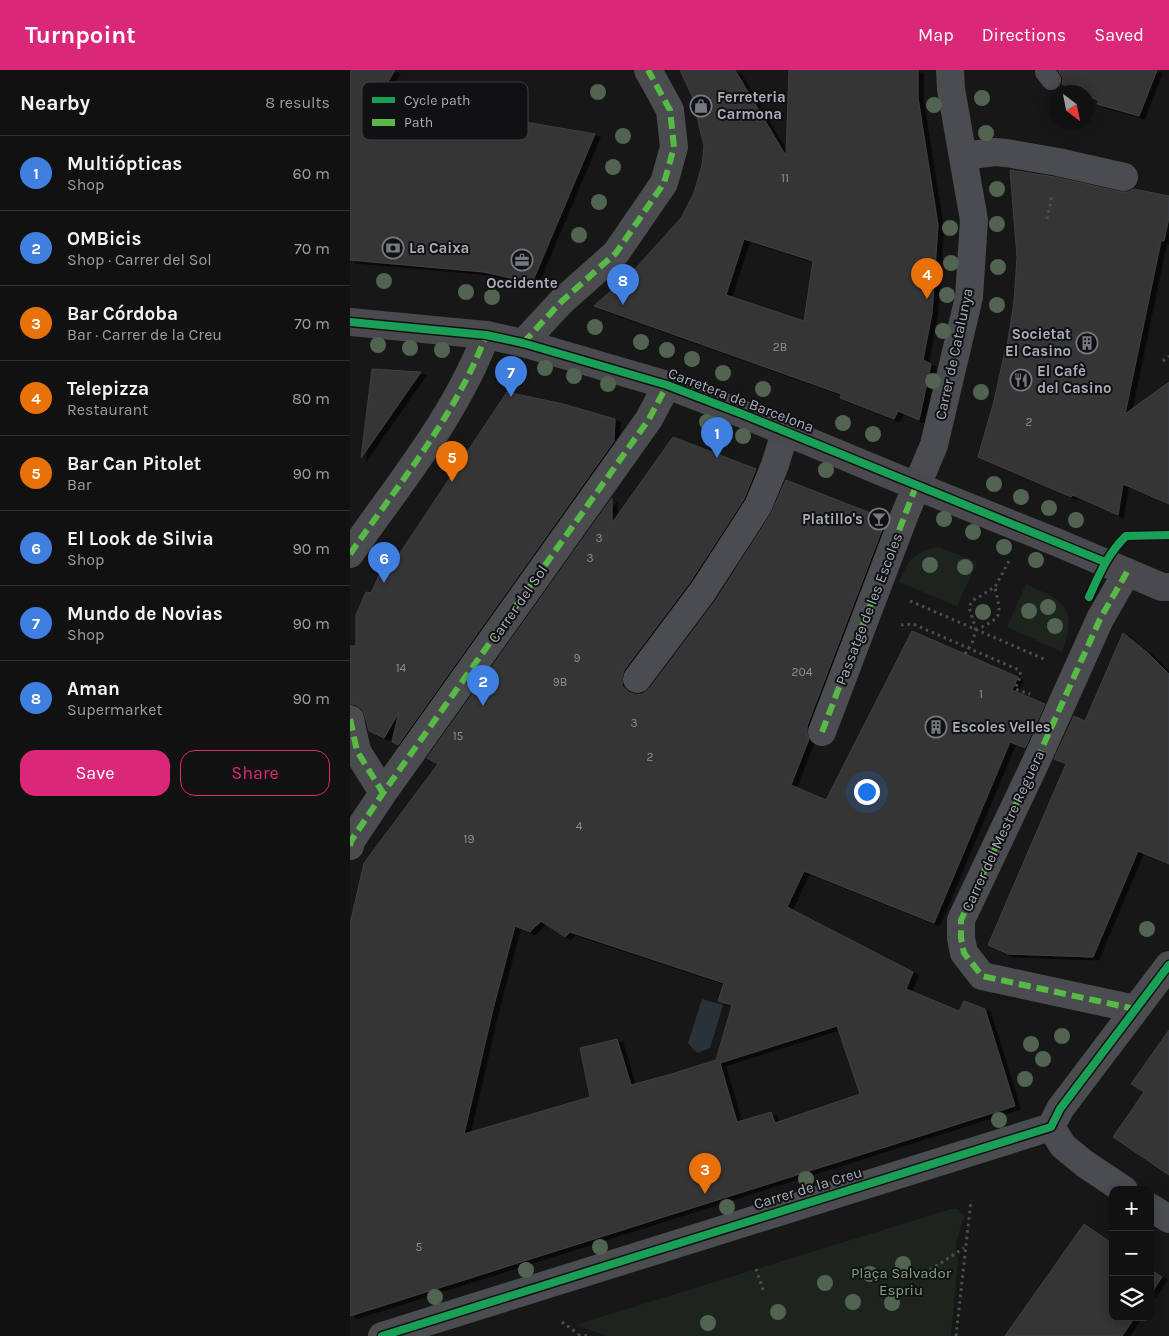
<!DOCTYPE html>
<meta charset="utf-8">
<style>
:root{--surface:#111;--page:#1a1a1a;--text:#f1f3f6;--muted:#9c9d9f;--line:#303131;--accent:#db2777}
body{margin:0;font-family:Karla,sans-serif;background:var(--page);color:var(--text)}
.controls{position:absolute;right:15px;bottom:15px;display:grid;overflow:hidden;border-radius:10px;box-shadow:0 2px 12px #0003}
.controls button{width:45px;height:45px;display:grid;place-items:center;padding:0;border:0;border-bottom:1px solid var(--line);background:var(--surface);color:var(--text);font:25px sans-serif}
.compass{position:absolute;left:699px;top:15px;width:45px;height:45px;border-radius:50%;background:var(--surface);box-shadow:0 2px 12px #0003;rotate:148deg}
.you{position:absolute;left:516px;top:721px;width:18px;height:18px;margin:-12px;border:4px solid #fff;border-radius:50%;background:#1a73e8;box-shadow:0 0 0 8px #1a73e833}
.badge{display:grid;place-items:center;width:32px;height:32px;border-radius:50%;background:var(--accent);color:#fff;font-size:16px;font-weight:700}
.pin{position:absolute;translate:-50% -41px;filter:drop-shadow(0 1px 2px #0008)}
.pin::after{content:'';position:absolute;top:26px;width:18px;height:15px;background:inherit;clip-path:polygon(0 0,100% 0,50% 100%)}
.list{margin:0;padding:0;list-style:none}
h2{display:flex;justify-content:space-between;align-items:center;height:65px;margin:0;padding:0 20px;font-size:21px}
h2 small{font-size:16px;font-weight:400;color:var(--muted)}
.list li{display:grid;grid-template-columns:32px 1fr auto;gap:15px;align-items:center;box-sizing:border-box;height:75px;padding:0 20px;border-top:1px solid var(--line)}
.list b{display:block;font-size:19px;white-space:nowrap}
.list p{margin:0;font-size:16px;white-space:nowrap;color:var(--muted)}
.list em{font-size:16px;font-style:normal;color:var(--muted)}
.actions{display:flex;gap:10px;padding:15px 20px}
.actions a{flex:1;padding:11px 0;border:1px solid var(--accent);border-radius:15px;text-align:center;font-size:18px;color:var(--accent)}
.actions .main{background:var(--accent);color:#fff}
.icon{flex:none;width:28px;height:28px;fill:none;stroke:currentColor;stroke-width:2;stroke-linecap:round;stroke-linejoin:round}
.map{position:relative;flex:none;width:819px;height:1266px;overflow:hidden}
header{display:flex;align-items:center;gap:30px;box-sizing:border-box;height:70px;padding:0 25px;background:var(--accent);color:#fff}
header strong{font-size:24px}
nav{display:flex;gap:28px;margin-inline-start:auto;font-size:18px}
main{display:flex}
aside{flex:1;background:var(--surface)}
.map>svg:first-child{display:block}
.green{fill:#1d241e}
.water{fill:#2a3239}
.building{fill:#353536;stroke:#3f4043;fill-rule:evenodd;filter:url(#shadow)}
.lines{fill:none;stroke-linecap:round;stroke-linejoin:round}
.path{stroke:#4d4e52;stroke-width:3;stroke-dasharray:2.5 4;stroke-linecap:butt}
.lane{stroke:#4b4c50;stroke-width:20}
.street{stroke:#4b4c50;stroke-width:28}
.secondary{stroke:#4a4a4e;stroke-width:28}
.quiet{stroke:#58b947;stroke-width:6;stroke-dasharray:12 6;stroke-linecap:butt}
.cycleway-casing{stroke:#111113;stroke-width:11}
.cycleway{stroke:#1a9f57;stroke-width:8}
.tree{fill:#506451}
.labels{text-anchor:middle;stroke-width:4;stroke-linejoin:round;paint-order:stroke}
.number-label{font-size:12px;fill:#8b8f98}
.poi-label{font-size:15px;font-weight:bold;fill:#a8adb8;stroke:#111113;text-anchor:start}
.street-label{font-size:15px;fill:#a8adb8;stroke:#111113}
.park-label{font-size:15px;fill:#7fa381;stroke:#111113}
.key{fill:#111113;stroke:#3e4045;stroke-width:1}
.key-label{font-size:14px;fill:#a8adb8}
</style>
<header>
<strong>Turnpoint</strong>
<nav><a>Map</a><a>Directions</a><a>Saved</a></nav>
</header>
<main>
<aside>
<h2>Nearby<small>8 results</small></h2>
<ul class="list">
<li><span class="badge" style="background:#3f7fe0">1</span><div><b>Multiópticas</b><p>Shop</p></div><em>60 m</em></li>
<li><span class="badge" style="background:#3f7fe0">2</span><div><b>OMBicis</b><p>Shop · Carrer del Sol</p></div><em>70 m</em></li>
<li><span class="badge" style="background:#e8710a">3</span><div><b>Bar Córdoba</b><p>Bar · Carrer de la Creu</p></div><em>70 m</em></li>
<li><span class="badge" style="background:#e8710a">4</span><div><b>Telepizza</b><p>Restaurant</p></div><em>80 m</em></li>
<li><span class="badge" style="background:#e8710a">5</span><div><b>Bar Can Pitolet</b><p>Bar</p></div><em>90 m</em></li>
<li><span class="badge" style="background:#3f7fe0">6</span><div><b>El Look de Silvia</b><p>Shop</p></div><em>90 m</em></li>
<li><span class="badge" style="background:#3f7fe0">7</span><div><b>Mundo de Novias</b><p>Shop</p></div><em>90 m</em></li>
<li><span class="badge" style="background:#3f7fe0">8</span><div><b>Aman</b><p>Supermarket</p></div><em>90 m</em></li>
</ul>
<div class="actions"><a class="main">Save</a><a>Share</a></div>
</aside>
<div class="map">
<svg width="819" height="1266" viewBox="0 0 819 1266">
<defs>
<filter id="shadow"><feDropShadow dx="5.5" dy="3" stdDeviation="0" flood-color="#0009"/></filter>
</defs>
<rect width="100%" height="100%" fill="#171717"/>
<path class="green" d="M 589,477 L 627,492 L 607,536 L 549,512 C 558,490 565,481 589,477 Z
M 676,514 C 715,532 728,537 712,582 L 657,557 Z
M 601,1139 L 607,1139 L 615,1146 C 610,1160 602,1176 608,1191 L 601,1266 L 257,1266 L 225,1255 Z"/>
<path class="water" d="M 352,929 L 373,935 L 360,978 L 348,983 L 344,980 L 338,973 Z"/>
<path class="building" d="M 0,0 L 45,0 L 19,43 L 139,51 L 140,46 L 245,64 L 182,213 L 134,202 L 0,190 Z
M 330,0 L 385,0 L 436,86 L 439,0 L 568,0 L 568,28 L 588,155 L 582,243 L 573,290 L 581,294 L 569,350 L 548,341 L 544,349 L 490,328 L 491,324 L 244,236 L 285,199 L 331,148 L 344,123 L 352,95 L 354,76 L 342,26 ZM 394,169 L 463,191 L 454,251 L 376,225 Z
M 708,0 L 807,0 L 789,46 L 747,34 L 749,31 L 736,25 L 736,22 L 730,22 L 712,14 L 713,8 Z
M 660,100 L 705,107 L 771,122 L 778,122 L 784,119 L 819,126 L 819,147 L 814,171 L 811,171 L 775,344 L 819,312 L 819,434 L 773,414 L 768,445 L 723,425 L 721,427 L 628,387 L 644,331 L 656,276 L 657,276 L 664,232 L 667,187 Z
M 22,299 L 71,302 L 11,388 Z
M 157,322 L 213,334 L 265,349 L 264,371 L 48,675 L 42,672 L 49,642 L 34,668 L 19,661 L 15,646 L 12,639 L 5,634 L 0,634 L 0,576 L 6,576 L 6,545 L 16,522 L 21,523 L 31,501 L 36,504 Z
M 323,367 L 406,399 L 394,429 L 340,512 L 274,600 L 272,607 L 272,615 L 278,622 L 286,625 L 293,624 L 300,618 L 366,530 L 421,444 L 436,410 L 536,449 L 457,656 L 457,664 L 459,669 L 441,715 L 476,730 L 562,561 L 668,607 L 662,620 L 695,634 L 675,678 L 660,672 L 584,853 L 454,801 L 437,837 L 563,902 L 556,919 L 609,941 L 614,931 L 635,939 L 665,1036 L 0,1246 L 0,854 L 14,793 L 88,694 L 77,688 L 262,428 L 262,453 ZM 191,851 L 215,867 L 220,862 L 374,913 L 368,931 L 382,935 L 366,990 L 318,1005 L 281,1015 L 267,969 L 230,978 L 240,1027 L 114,1064 L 144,935 L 165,856 L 180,862 ZM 487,956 L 510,1024 L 425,1053 L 421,1042 L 387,1052 L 370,993 Z
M 773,563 L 798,583 L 819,604 L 819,794 L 788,781 L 743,887 L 658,884 L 638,875 L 716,694 L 704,689 L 724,646 L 735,651 Z
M 819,960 L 819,1105 L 763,1067 L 794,1022 L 781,1014 Z
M 734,1154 L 763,1174 L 763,1247 L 785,1247 L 772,1266 L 655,1266 Z
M 800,1199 L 812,1207 L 800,1225 Z"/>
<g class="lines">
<path class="path" d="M 697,149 L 702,125
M 813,291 L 819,286
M 560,531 L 694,589
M 551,555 L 563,554 L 669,600 L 671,605 L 665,619 L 680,624
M 626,560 L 619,537 L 622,531 L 645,517 L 659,491
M 615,584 L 622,573 L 626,560 C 654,546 651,547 645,517
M 406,1199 L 414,1222
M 580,1200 L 614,1178
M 212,1252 L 228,1264
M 228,1265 L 239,1266
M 606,1266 L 621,1130"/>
<path class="lane" d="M 695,0 L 695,2 L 701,10"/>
<path class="street" d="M 613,86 L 645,82 L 656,83 L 708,92 L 774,107
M 173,273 L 211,232 L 266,183 L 314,113 L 324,77 L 320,40 L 298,0
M 0,484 C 48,415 107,344 136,265
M 777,502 L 750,549 L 684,696 L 611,850 L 611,868 L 614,883 L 632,906 L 785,939
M 287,609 L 353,521 L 408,436 L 425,395 L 435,362
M 0,649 L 7,681 L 33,723
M 472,662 L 555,444 L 584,375 L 619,227 L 624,150 L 601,19 L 600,0
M 0,776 L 1,771 L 33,723 L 299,349 L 317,315
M 701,1057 L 713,1076 L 735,1094 L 774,1120
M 800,1137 L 819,1149
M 32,1266 L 701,1057 L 710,1039 L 819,895"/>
<path class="secondary" d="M 0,252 L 136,265 L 173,273 L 317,315 L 395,345 L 566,416 L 706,472 L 812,517 L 819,517"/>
<path class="quiet" d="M 173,273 L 211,232 L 266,183 L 314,113 L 324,77 L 320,40 L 298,0
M 0,484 C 48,415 107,344 136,265
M 777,502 L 750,549 L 684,696 L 611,850 L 611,868 L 614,883 L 632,906 L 785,939
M 0,649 L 7,681 L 33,723
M 472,662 L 566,416
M 0,776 L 1,771 L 33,723 L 299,349 L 317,315"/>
<g class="cycleway-casing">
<path id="cycleway" d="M 0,252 L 136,265 L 173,273 L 317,315 L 395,345 L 755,492
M 739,527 C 749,505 758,483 776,466 L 819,465
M 32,1266 L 701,1057 L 710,1039 L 819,895"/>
</g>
<use href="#cycleway" class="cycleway"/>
</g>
<g class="tree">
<circle cx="248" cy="22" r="8"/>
<circle cx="632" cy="28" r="8"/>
<circle cx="584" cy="35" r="8"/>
<circle cx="636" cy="63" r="8"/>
<circle cx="273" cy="66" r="8"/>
<circle cx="263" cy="97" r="8"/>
<circle cx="647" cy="119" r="8"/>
<circle cx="249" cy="132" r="8"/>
<circle cx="647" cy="154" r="8"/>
<circle cx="600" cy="158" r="8"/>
<circle cx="229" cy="165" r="8"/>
<circle cx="601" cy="193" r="8"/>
<circle cx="648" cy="197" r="8"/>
<circle cx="34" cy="211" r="8"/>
<circle cx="116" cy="222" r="8"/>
<circle cx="597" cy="225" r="8"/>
<circle cx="142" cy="227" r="8"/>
<circle cx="647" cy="235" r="8"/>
<circle cx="245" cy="257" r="8"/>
<circle cx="593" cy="261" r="8"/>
<circle cx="291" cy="272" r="8"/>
<circle cx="28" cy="275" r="8"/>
<circle cx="60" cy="278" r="8"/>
<circle cx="92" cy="280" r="8"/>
<circle cx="317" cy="280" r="8"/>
<circle cx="342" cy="289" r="8"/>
<circle cx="195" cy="298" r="8"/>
<circle cx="373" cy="303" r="8"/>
<circle cx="224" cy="306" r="8"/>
<circle cx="583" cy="311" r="8"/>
<circle cx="258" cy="314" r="8"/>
<circle cx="413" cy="319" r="8"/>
<circle cx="631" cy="322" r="8"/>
<circle cx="357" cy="352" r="8"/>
<circle cx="493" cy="353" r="8"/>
<circle cx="523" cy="364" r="8"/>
<circle cx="393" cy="366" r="8"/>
<circle cx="476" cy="400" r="8"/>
<circle cx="644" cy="414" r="8"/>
<circle cx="671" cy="427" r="8"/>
<circle cx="699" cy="438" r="8"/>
<circle cx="594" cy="449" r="8"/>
<circle cx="726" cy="450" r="8"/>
<circle cx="623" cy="462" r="8"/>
<circle cx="654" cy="477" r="8"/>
<circle cx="686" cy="490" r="8"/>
<circle cx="580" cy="495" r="8"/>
<circle cx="615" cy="497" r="8"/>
<circle cx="698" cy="537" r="8"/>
<circle cx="679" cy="541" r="8"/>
<circle cx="633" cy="542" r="8"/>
<circle cx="705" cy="556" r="8"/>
<circle cx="797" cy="859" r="8"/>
<circle cx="712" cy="966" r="8"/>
<circle cx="681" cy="974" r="8"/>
<circle cx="693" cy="989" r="8"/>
<circle cx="675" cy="1009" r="8"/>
<circle cx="649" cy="1050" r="8"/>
<circle cx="456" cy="1109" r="8"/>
<circle cx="377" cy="1137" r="8"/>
<circle cx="250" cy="1177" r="8"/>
<circle cx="553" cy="1194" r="8"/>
<circle cx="176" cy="1200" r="8"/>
<circle cx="520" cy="1204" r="8"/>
<circle cx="475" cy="1213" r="8"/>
<circle cx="85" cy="1227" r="8"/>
<circle cx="503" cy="1232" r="8"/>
<circle cx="542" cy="1233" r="8"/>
<circle cx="428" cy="1242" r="8"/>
<circle cx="358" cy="1253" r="8"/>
</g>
<defs>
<g id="shop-ring" transform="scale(1.125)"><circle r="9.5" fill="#111113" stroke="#757880" stroke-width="1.5"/><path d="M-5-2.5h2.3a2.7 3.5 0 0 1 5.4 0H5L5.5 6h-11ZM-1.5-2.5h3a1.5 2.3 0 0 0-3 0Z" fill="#757880"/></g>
<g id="bank-ring" transform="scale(1.125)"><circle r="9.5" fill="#111113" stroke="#757880" stroke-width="1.5"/><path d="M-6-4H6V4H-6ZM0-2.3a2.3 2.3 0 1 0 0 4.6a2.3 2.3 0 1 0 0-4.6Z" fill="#757880"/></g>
<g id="office-ring" transform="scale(1.125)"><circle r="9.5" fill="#111113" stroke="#757880" stroke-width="1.5"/><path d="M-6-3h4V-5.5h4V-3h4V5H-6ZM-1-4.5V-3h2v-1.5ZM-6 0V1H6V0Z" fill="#757880"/></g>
<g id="building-ring" transform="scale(1.125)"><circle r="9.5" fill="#111113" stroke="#757880" stroke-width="1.5"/><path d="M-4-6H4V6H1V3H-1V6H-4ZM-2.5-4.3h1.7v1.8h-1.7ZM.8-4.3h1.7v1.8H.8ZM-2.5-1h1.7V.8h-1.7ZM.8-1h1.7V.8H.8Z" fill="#757880"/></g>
<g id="restaurant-ring" transform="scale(1.125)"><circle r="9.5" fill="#111113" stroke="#757880" stroke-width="1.5"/><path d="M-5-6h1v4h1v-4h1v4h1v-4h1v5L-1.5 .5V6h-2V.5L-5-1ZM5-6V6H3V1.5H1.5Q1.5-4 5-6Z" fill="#757880"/></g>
<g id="bar-ring" transform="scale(1.125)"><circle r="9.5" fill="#111113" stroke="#757880" stroke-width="1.5"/><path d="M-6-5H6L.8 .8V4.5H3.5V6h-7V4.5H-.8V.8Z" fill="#757880"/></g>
</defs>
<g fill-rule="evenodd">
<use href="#shop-ring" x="351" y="36"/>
<use href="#bank-ring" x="43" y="178"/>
<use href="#office-ring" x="172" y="190"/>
<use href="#building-ring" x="737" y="273"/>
<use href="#restaurant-ring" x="671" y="310"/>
<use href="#bar-ring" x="529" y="449"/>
<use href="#building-ring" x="586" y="657"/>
</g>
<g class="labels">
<g class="number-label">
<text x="435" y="112">11</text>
<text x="430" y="281">2B</text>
<text x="679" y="356">2</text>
<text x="249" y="472">3</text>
<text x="240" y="492">3</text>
<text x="227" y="592">9</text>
<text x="51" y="602">14</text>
<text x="452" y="606">204</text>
<text x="210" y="616">9B</text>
<text x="631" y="628">1</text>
<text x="284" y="657">3</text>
<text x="108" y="670">15</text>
<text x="300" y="691">2</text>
<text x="229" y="760">4</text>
<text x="119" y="773">19</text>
<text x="69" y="1181">5</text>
</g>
<g class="poi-label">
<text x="367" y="32">Ferreteria<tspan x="367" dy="17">Carmona</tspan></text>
<text x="59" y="183">La Caixa</text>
<text x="172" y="218" text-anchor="middle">Occidente</text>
<text x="721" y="269" text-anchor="end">Societat<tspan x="721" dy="17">El Casino</tspan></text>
<text x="687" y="306">El Cafè<tspan x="687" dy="17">del Casino</tspan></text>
<text x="513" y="454" text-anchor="end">Platillo's</text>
<text x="602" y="662">Escoles Velles</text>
</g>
<g class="street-label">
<text transform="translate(604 284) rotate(-78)" y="5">Carrer de Catalunya</text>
<text transform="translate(391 330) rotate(21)" y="5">Carretera de Barcelona</text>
<text transform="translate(168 534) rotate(-55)" y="5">Carrer del Sol</text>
<text transform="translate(519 539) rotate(-69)" y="5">Passatge de les Escoles</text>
<text transform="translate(653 761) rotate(-65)" y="5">Carrer del Mestre Reguera</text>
<text transform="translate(458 1118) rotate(-17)" y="5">Carrer de la Creu</text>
</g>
<g class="park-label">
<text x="551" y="1208">Plaça Salvador<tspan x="551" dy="17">Espriu</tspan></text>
</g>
</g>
<rect x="12" y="12" width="166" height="58" rx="8" class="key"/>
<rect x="22" y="27" width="23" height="6" fill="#1a9f57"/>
<rect x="22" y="49" width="23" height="7" fill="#58b947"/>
<g class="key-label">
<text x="54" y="35">Cycle path</text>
<text x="54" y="57">Path</text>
</g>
</svg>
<div class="controls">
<button>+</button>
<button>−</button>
<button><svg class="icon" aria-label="layers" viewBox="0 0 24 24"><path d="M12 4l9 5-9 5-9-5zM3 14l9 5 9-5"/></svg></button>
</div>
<svg class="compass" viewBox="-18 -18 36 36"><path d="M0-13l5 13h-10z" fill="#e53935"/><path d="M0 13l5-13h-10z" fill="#9c9d9f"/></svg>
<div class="you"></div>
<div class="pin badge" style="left:367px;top:388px;background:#3f7fe0">1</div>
<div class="pin badge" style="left:133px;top:636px;background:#3f7fe0">2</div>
<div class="pin badge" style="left:355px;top:1124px;background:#e8710a">3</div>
<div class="pin badge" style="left:577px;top:229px;background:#e8710a">4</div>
<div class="pin badge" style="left:102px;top:412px;background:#e8710a">5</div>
<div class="pin badge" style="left:34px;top:513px;background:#3f7fe0">6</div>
<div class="pin badge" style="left:161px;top:327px;background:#3f7fe0">7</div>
<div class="pin badge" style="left:273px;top:235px;background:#3f7fe0">8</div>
</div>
</main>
